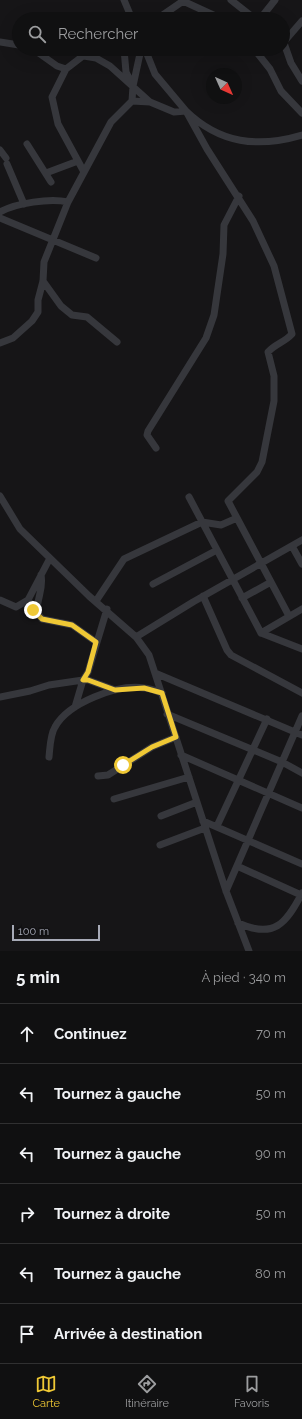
<!DOCTYPE html>
<html lang="fr">
<meta charset="utf-8">
<style>
:root{--surface:#101011;--page:#19191a;--text:#f1f3f6;--muted:#9c9d9f;--line:#303031;--accent:#efc835}
body{margin:0;font-family:Raleway,sans-serif;background:var(--page);color:var(--text)}
.compass{position:absolute;left:206px;top:68px;width:36px;height:36px;border-radius:50%;background:var(--surface);box-shadow:0 4px 16px #0002;rotate:135deg}
.scale{position:absolute;left:12px;bottom:10px;width:88px;box-sizing:border-box;padding-left:4px;border:2px solid #a7aab7;border-top:0;font-size:11px;line-height:14px;white-space:nowrap;color:#a7aab7;-webkit-text-stroke:3px #111012;paint-order:stroke}
.stop{position:absolute;width:12px;height:12px;margin:-9px;border:3px solid #efc835;border-radius:50%;background:#fff}
.stop.end{background:#efc835;border-color:#fff;box-shadow:0 1px 4px #0008}
.list{margin:0;padding:0;list-style:none}
h2{display:flex;justify-content:space-between;align-items:center;height:52px;margin:0;padding:0 16px;font-size:17px}
h2 small{font-size:13px;font-weight:400;color:var(--muted)}
.list li{display:grid;grid-template-columns:26px 1fr auto;gap:12px;align-items:center;box-sizing:border-box;height:60px;padding:0 16px;border-top:1px solid var(--line)}
.list b{display:block;font-size:15px;white-space:nowrap}
.list em{font-size:13px;font-style:normal;color:var(--muted)}
.icon{flex:none;width:22px;height:22px;fill:none;stroke:currentColor;stroke-width:2;stroke-linecap:round;stroke-linejoin:round}
.map{position:relative;flex:none;width:302px;height:951px;overflow:hidden}
.search{position:absolute;background:var(--surface);box-shadow:0 4px 16px #0002;left:12px;right:12px;top:12px;height:44px;display:flex;align-items:center;gap:10px;box-sizing:border-box;padding:0 14px;border-radius:22px;color:var(--muted);font-size:15px}
.sheet{height:412px;background:var(--surface)}
nav{display:flex;justify-content:space-around;align-items:center;box-sizing:border-box;height:56px;border-top:1px solid var(--line);background:var(--surface);font-size:11px;color:var(--muted)}
nav a{display:grid;justify-items:center;gap:2px}
nav .on{color:var(--accent)}
.map>svg:first-child{display:block}
.lines{fill:none;stroke-linecap:round;stroke-linejoin:round}
.street{stroke:#36373c;stroke-width:7}
.route{stroke:#efc835;stroke-width:5}
</style>
<div class="map">
<svg width="302" height="951" viewBox="0 0 302 951">
<rect width="100%" height="100%" fill="#161517"/>
<g class="lines">
<path class="street" d="M 124,0 L 132,19
M 231,0 L 255,19
M 123,19 L 129,13
M 157,19 L 183,1 L 222,19
M 260,19 L 275,0
M 0,42 L 19,45
M 283,43 L 302,21
M 284,43 L 291,63 L 302,81
M 33,49 L 57,66 L 66,69 L 92,49
M 124,49 L 126,72 L 133,86 L 132,101
M 145,49 L 155,74 L 186,111 L 207,149 L 253,221 L 274,266 L 292,334 C 285,342 275,344 268,352 L 274,376 L 274,401 L 262,462 L 257,472 L 228,501 L 237,518
M 254,49 L 270,69 L 281,91 L 302,113
M 84,56 L 96,58 L 110,66 L 150,102
M 66,69 L 52,97 L 58,124 L 84,172
M 133,86 L 141,49
M 27,144 L 51,182
M 0,150 L 6,158
M 7,164 L 24,204
M 46,173 L 78,161
M 0,212 C 16,203 50,198 68,202
M 0,218 L 96,258
M 43,281 L 61,306 L 72,315 L 87,317 L 117,342
M 0,343 L 13,338 L 32,321 L 38,312 L 38,300 L 43,281 L 44,262 L 68,202 L 111,122 L 132,101 L 150,102 L 174,112 L 186,111 C 220,144 258,148 302,135
M 156,448 L 147,435 L 148,431 L 206,338 L 214,315 L 223,254 L 224,225 L 239,196
M 0,496 L 20,529 L 89,596 L 136,637 L 149,655 L 226,891 L 249,951
M 189,497 L 261,633 L 302,609
M 292,546 L 302,564
M 153,584 L 217,550
M 203,596 L 227,650 L 231,655 L 302,693
M 242,598 L 271,582
M 0,600 L 16,607 L 28,600 L 50,558
M 28,600 L 42,619 L 72,625 L 96,642
M 96,601 L 124,559 L 202,522 L 221,525 L 237,518 L 289,616
M 37,614 C 36,599 44,590 41,575
M 261,633 L 302,649
M 136,637 L 193,602 L 302,540
M 155,673 L 302,735
M 0,697 L 30,691 L 49,685 L 83,680 L 88,672 L 107,609
M 75,707 L 83,680 L 88,680 L 115,690
M 167,714 L 282,762 L 302,773
M 181,755 L 302,808
M 49,757 C 50,748 50,735 55,727 C 68,703 117,684 144,688 C 150,688 156,691 162,693
M 98,776 L 108,775 L 152,747 L 176,737
M 114,799 L 189,777
M 161,816 L 197,802
M 203,821 L 302,864
M 217,826 L 267,719
M 160,845 L 205,828
M 237,866 L 301,895
M 226,891 L 302,716
M 238,923 C 274,939 286,924 302,893"/>
</g>
<g class="lines">
<path class="route" d="M 33,610 L 42,619 L 72,625 L 96,642 L 88,672 L 83,680 L 88,680 L 115,690 L 144,688 L 162,693 L 176,737 L 152,747 L 123,765"/>
</g>
</svg>
<svg class="compass" viewBox="-18 -18 36 36"><path d="M0-13l5 13h-10z" fill="#e53935"/><path d="M0 13l5-13h-10z" fill="#9c9d9f"/></svg>
<div class="scale">100 m</div>
<div class="stop" style="left:123px;top:765px"></div>
<div class="stop end" style="left:33px;top:610px"></div>
<div class="search"><svg class="icon" aria-label="search" viewBox="0 0 24 24"><circle cx="10" cy="10" r="6"/><path d="M15 15l6 6"/></svg>Rechercher</div>
</div>
<section class="sheet">
<h2>5 min<small>À pied · 340 m</small></h2>
<ul class="list">
<li><svg class="icon" aria-label="ahead" viewBox="0 0 24 24"><path d="M12 20V5M6 11l6-6 6 6"/></svg><div><b>Continuez</b></div><em>70 m</em></li>
<li><svg class="icon" aria-label="left" viewBox="0 0 24 24"><path d="M17 20v-9H6M10 6l-5 5 5 5"/></svg><div><b>Tournez à gauche</b></div><em>50 m</em></li>
<li><svg class="icon" aria-label="left" viewBox="0 0 24 24"><path d="M17 20v-9H6M10 6l-5 5 5 5"/></svg><div><b>Tournez à gauche</b></div><em>90 m</em></li>
<li><svg class="icon" aria-label="right" viewBox="0 0 24 24"><path d="M7 20v-9h11M14 6l5 5-5 5"/></svg><div><b>Tournez à droite</b></div><em>50 m</em></li>
<li><svg class="icon" aria-label="left" viewBox="0 0 24 24"><path d="M17 20v-9H6M10 6l-5 5 5 5"/></svg><div><b>Tournez à gauche</b></div><em>80 m</em></li>
<li><svg class="icon" aria-label="arrive" viewBox="0 0 24 24"><path d="M6 21V4h12l-3 4 3 4H6"/></svg><div><b>Arrivée à destination</b></div></li>
</ul>
</section>
<nav>
<a class="on"><svg class="icon" aria-label="map" viewBox="0 0 24 24"><path d="M3 6l6-2 6 2 6-2v14l-6 2-6-2-6 2zM9 4v14M15 6v14"/></svg>Carte</a>
<a><svg class="icon" aria-label="directions" viewBox="0 0 24 24"><path d="M12 3l9 9-9 9-9-9zM9 14v-3h6M13 9l2 2-2 2"/></svg>Itinéraire</a>
<a><svg class="icon" aria-label="saved" viewBox="0 0 24 24"><path d="M7 4h10v16l-5-4-5 4z"/></svg>Favoris</a>
</nav>
